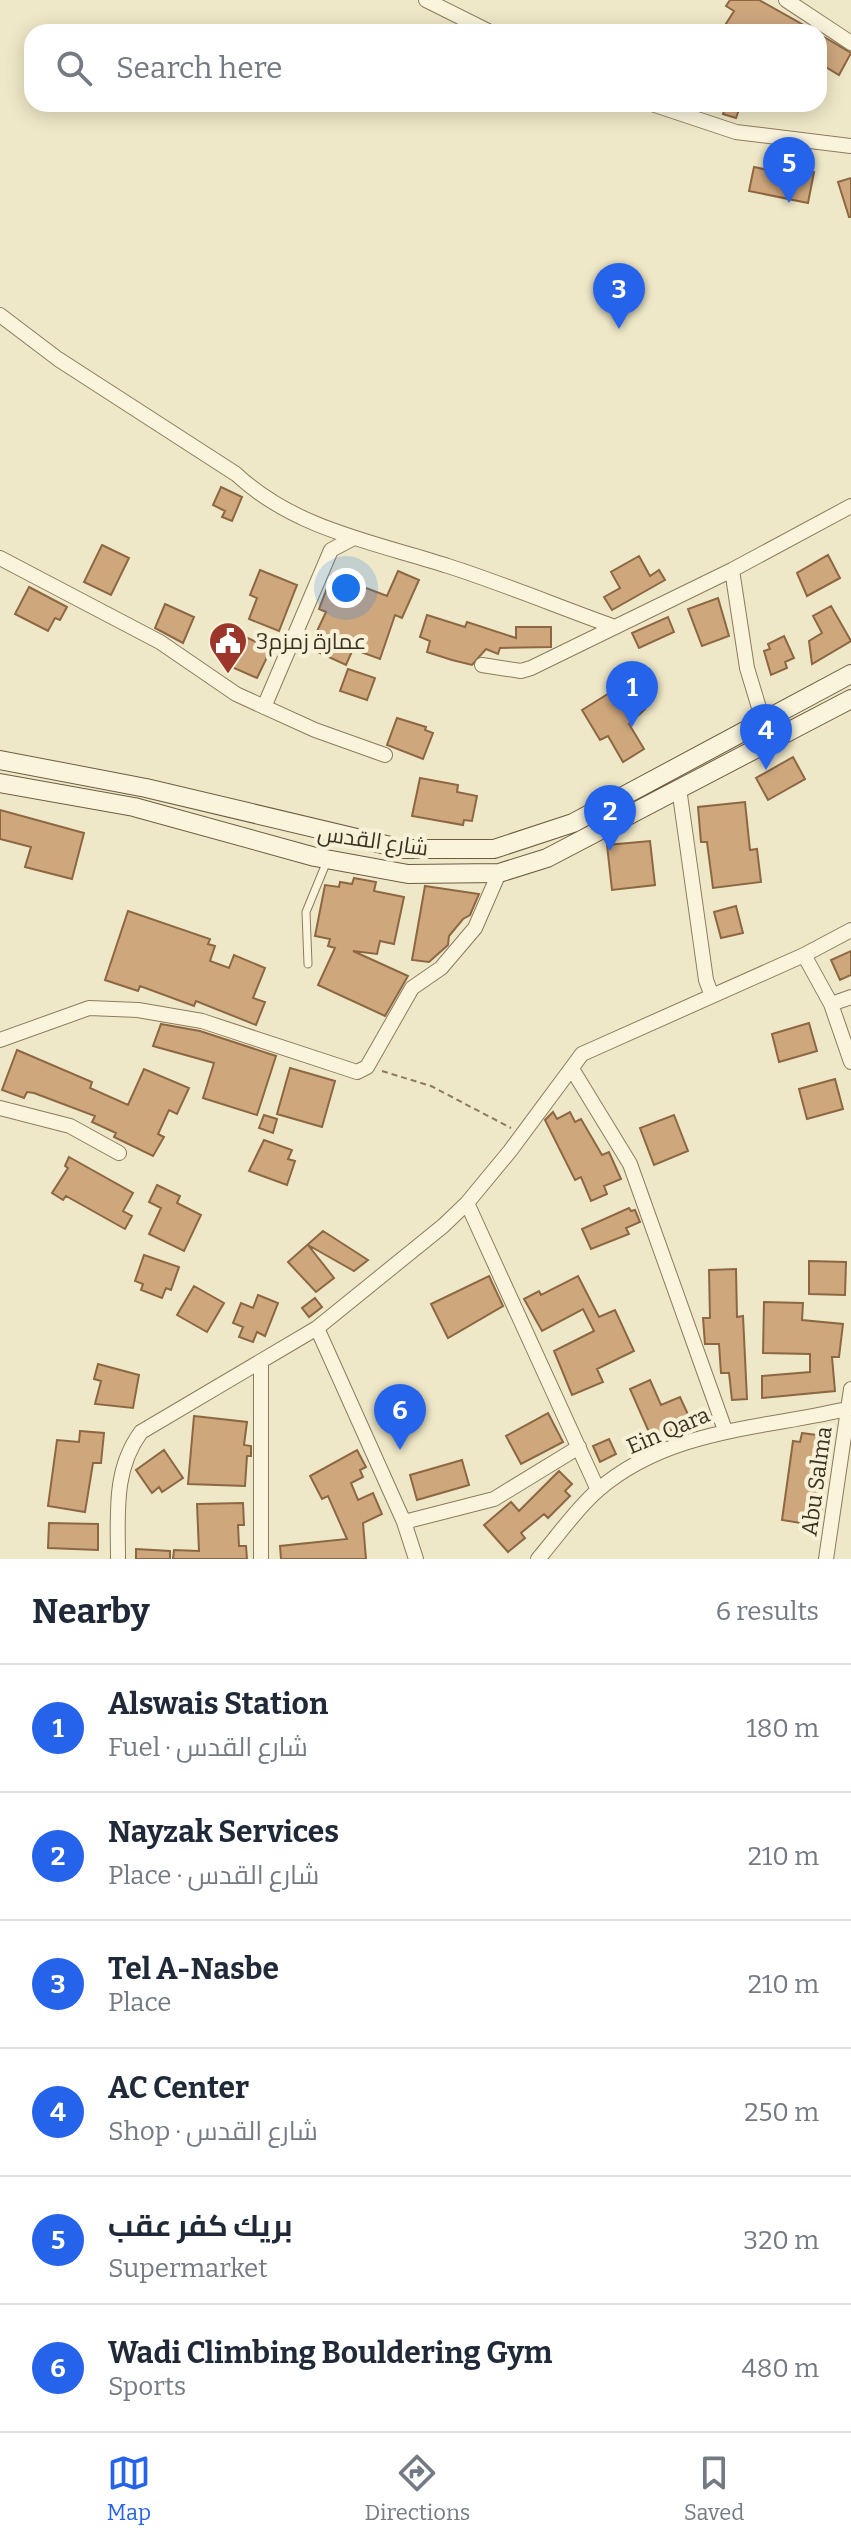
<!DOCTYPE html>
<meta charset="utf-8">
<style>
:root{--surface:#fff;--page:#f6f6f7;--text:#1f2937;--muted:#747a83;--line:#e0e1e3;--accent:#2563eb}
body{margin:0;font-family:Bitter,Cairo,serif;background:var(--page);color:var(--text)}
.you{position:absolute;left:346px;top:588px;width:28px;height:28px;margin:-20px;border:6px solid #fff;border-radius:50%;background:#1a73e8;box-shadow:0 0 0 12px #1a73e833}
.badge{display:grid;place-items:center;width:52px;height:52px;border-radius:50%;background:var(--accent);color:#fff;font-size:26px;font-weight:700}
.pin{position:absolute;translate:-50% -66px;filter:drop-shadow(0 2px 4px #0008)}
.pin::after{content:'';position:absolute;top:42px;width:28px;height:24px;background:inherit;clip-path:polygon(0 0,100% 0,50% 100%)}
.list{margin:0;padding:0;list-style:none}
h2{display:flex;justify-content:space-between;align-items:center;height:104px;margin:0;padding:0 32px;font-size:34px}
h2 small{font-size:26px;font-weight:400;color:var(--muted)}
.list li{display:grid;grid-template-columns:52px 1fr auto;gap:24px;align-items:center;box-sizing:border-box;height:128px;padding:0 32px;border-top:2px solid var(--line)}
.list b{display:block;font-size:30px;white-space:nowrap}
.list p{margin:0;font-size:26px;white-space:nowrap;color:var(--muted)}
.list em{font-size:26px;font-style:normal;color:var(--muted)}
.icon{flex:none;width:44px;height:44px;fill:none;stroke:currentColor;stroke-width:2;stroke-linecap:round;stroke-linejoin:round}
.map{position:relative;flex:none;width:851px;height:1559px;overflow:hidden}
.search{position:absolute;background:var(--surface);box-shadow:0 4px 20px #0003;left:24px;right:24px;top:24px;height:88px;display:flex;align-items:center;gap:20px;box-sizing:border-box;padding:0 28px;border-radius:24px;color:var(--muted);font-size:30px}
.sheet{height:872px;background:var(--surface)}
nav{display:flex;justify-content:space-around;align-items:center;box-sizing:border-box;height:112px;border-top:2px solid var(--line);background:var(--surface);font-size:22px;color:var(--muted)}
nav a{display:grid;justify-items:center;gap:4px}
nav .on{color:var(--accent)}
.map>svg:first-child{display:block}
.building{fill:#cea77d;stroke:#8c6742;stroke-width:2}
.lines{fill:none;stroke-linecap:round;stroke-linejoin:round}
.lane-casing{stroke:#8c7b5c;stroke-width:9}
.street-casing{stroke:#8c7b5c;stroke-width:16}
.secondary-casing{stroke:#6e5c3f;stroke-width:20}
.path{stroke:#8c7b5c;stroke-width:2;stroke-dasharray:6 4;stroke-linecap:butt}
.lane{stroke:#faf4dc;stroke-width:7}
.street{stroke:#faf4dc;stroke-width:14}
.secondary{stroke:#faf4dc;stroke-width:18}
.labels{text-anchor:middle;stroke-width:8;stroke-linejoin:round;paint-order:stroke}
.poi-label{font-size:22px;fill:#3c3120;stroke:#f7f1d8;text-anchor:start}
.street-label{font-size:22px;fill:#3c3120;stroke:#f7f1d8}
</style>
<div class="map">
<svg width="851" height="1559" viewBox="0 0 851 1559">
<rect width="100%" height="100%" fill="#efe8c8"/>
<path class="building" d="M 730,0 L 759,0 L 816,32 L 732,32 L 724,27 L 734,11 L 726,6 Z
M 819,34 L 851,53 L 839,75 L 819,63 Z
M 726,104 L 741,104 L 736,118 L 723,114 Z
M 769,163 L 814,172 L 808,203 L 749,191 L 754,167 L 768,170 Z
M 851,178 L 851,217 L 849,217 L 838,182 Z
M 221,487 L 242,497 L 232,521 L 222,517 L 225,511 L 213,505 Z
M 102,545 L 129,558 L 111,595 L 84,582 Z
M 828,555 L 840,578 L 807,596 L 797,573 Z
M 639,556 L 650,576 L 659,570 L 665,580 L 612,610 L 604,597 L 620,588 L 611,572 Z
M 260,570 L 297,585 L 279,631 L 249,619 L 257,598 L 250,595 Z
M 398,571 L 419,580 L 402,618 L 395,615 L 380,659 L 353,649 L 346,665 L 309,648 L 326,612 L 319,609 L 332,575 L 387,596 Z
M 29,587 L 67,607 L 60,620 L 55,618 L 48,631 L 15,614 Z
M 718,598 L 729,636 L 702,646 L 688,609 Z
M 165,604 L 194,617 L 183,643 L 155,628 Z
M 831,606 L 851,641 L 812,664 L 809,641 L 822,633 L 813,616 Z
M 427,615 L 465,627 L 467,622 L 516,638 L 516,627 L 551,627 L 551,647 L 500,648 L 498,654 L 486,649 L 472,665 L 452,660 L 427,652 L 430,641 L 420,637 Z
M 668,617 L 674,632 L 639,648 L 632,633 Z
M 239,634 L 271,649 L 257,678 L 225,664 Z
M 784,636 L 794,658 L 785,662 L 787,668 L 771,675 L 764,651 L 770,649 L 768,644 Z
M 348,669 L 375,678 L 367,700 L 340,691 Z
M 634,691 L 645,709 L 629,724 L 644,749 L 623,762 L 608,736 L 600,740 L 582,710 L 611,692 L 617,701 Z
M 397,718 L 426,727 L 425,730 L 433,733 L 423,759 L 387,745 Z
M 793,757 L 805,779 L 768,800 L 756,778 Z
M 420,778 L 458,785 L 457,792 L 477,796 L 472,821 L 464,820 L 463,825 L 412,816 Z
M 745,802 L 750,850 L 757,849 L 761,882 L 713,888 L 707,842 L 701,842 L 698,807 Z
M 0,810 L 84,833 L 72,879 L 25,867 L 31,847 L 0,839 Z
M 650,841 L 655,885 L 612,890 L 607,845 Z
M 354,878 L 376,882 L 374,891 L 404,897 L 394,944 L 380,941 L 377,954 L 353,951 L 408,976 L 385,1016 L 318,985 L 335,948 L 328,946 L 330,939 L 315,936 L 325,885 L 339,887 L 340,882 L 352,884 Z
M 425,886 L 479,894 L 470,915 L 463,919 L 449,936 L 448,945 L 429,962 L 412,960 Z
M 736,906 L 743,933 L 721,938 L 714,912 Z
M 128,911 L 210,939 L 208,944 L 215,946 L 210,961 L 229,968 L 234,955 L 265,968 L 253,998 L 265,1002 L 256,1025 L 196,1001 L 194,1006 L 140,986 L 138,991 L 105,980 Z
M 851,951 L 851,975 L 840,980 L 831,960 Z
M 809,1023 L 817,1051 L 779,1062 L 772,1034 Z
M 161,1024 L 200,1031 L 276,1056 L 257,1115 L 203,1098 L 214,1063 L 153,1046 Z
M 17,1050 L 92,1082 L 90,1088 L 128,1105 L 144,1069 L 189,1088 L 177,1114 L 169,1110 L 158,1134 L 164,1137 L 153,1156 L 114,1137 L 116,1133 L 92,1122 L 95,1116 L 34,1093 L 27,1092 L 24,1098 L 2,1090 Z
M 290,1068 L 335,1081 L 322,1127 L 277,1114 Z
M 835,1079 L 843,1109 L 807,1119 L 799,1089 Z
M 553,1112 L 557,1119 L 570,1112 L 575,1122 L 581,1119 L 602,1155 L 609,1152 L 621,1179 L 604,1186 L 607,1194 L 591,1201 L 581,1177 L 575,1180 L 545,1120 Z
M 264,1115 L 277,1119 L 273,1133 L 259,1128 Z
M 674,1115 L 688,1151 L 654,1165 L 640,1128 Z
M 264,1140 L 292,1150 L 288,1159 L 295,1161 L 287,1185 L 249,1171 Z
M 69,1157 L 133,1193 L 123,1211 L 132,1216 L 125,1229 L 66,1196 L 63,1200 L 52,1193 L 68,1168 L 65,1166 Z
M 157,1185 L 180,1196 L 177,1203 L 201,1215 L 184,1251 L 149,1234 L 161,1208 L 149,1202 Z
M 629,1208 L 631,1211 L 635,1210 L 640,1222 L 626,1228 L 629,1234 L 591,1249 L 582,1229 Z
M 323,1231 L 368,1260 L 354,1271 L 308,1245 L 334,1278 L 316,1292 L 288,1262 Z
M 144,1255 L 179,1267 L 171,1290 L 166,1288 L 162,1298 L 141,1290 L 143,1284 L 135,1281 Z
M 809,1261 L 846,1262 L 845,1295 L 809,1294 Z
M 736,1269 L 737,1317 L 743,1316 L 747,1399 L 732,1400 L 729,1373 L 721,1373 L 719,1344 L 705,1344 L 703,1318 L 710,1318 L 709,1270 Z
M 489,1276 L 503,1306 L 448,1338 L 431,1304 Z
M 578,1276 L 599,1317 L 615,1310 L 634,1351 L 597,1369 L 603,1382 L 572,1395 L 554,1351 L 594,1331 L 583,1309 L 542,1331 L 524,1299 L 539,1291 L 541,1295 Z
M 194,1286 L 224,1303 L 207,1332 L 177,1315 Z
M 258,1295 L 278,1303 L 265,1336 L 257,1332 L 253,1342 L 239,1337 L 243,1327 L 233,1323 L 241,1303 L 253,1308 Z
M 315,1298 L 322,1307 L 309,1317 L 302,1308 Z
M 764,1302 L 803,1303 L 802,1320 L 843,1324 L 839,1357 L 832,1357 L 835,1391 L 762,1398 L 762,1376 L 810,1372 L 810,1354 L 763,1353 Z
M 98,1364 L 139,1375 L 133,1408 L 95,1404 L 101,1381 L 94,1379 Z
M 650,1380 L 661,1405 L 680,1397 L 691,1421 L 652,1439 L 630,1389 Z
M 548,1413 L 563,1442 L 521,1464 L 506,1436 Z
M 194,1416 L 247,1422 L 244,1445 L 251,1446 L 251,1456 L 247,1456 L 245,1486 L 188,1484 Z
M 80,1431 L 104,1433 L 101,1463 L 93,1463 L 85,1512 L 48,1506 L 57,1440 L 79,1442 Z
M 802,1433 L 832,1437 L 819,1526 L 782,1520 L 793,1441 L 800,1442 Z
M 609,1439 L 616,1454 L 600,1462 L 593,1446 Z
M 164,1450 L 183,1478 L 162,1492 L 159,1487 L 152,1493 L 136,1470 Z
M 357,1450 L 366,1467 L 360,1470 L 363,1477 L 351,1483 L 358,1500 L 373,1493 L 382,1514 L 363,1523 L 366,1559 L 281,1559 L 280,1546 L 347,1539 L 328,1496 L 322,1499 L 310,1476 Z
M 462,1460 L 469,1485 L 417,1500 L 410,1475 Z
M 559,1471 L 572,1484 L 565,1491 L 570,1496 L 548,1518 L 544,1514 L 521,1533 L 525,1538 L 508,1552 L 484,1525 L 511,1502 L 519,1511 Z
M 243,1503 L 244,1525 L 238,1525 L 239,1546 L 246,1546 L 247,1559 L 173,1559 L 174,1550 L 199,1551 L 197,1504 Z
M 49,1523 L 98,1524 L 98,1550 L 48,1548 Z
M 136,1549 L 170,1551 L 170,1559 L 136,1559 Z"/>
<g class="lines">
<g class="lane-casing">
<path id="lane" d="M 308,964 L 306,912 L 327,861"/>
</g>
<g class="street-casing">
<path id="street" d="M 426,0 L 490,32
M 786,0 L 851,43
M 652,104 L 736,132 L 851,146
M 0,315 L 58,359 L 236,474 C 295,529 373,542 448,566 C 504,584 559,607 615,627
M 0,558 L 160,642 L 236,694 L 315,730 L 385,755
M 732,570 L 747,668 L 763,721
M 482,665 L 521,671 L 531,668 L 732,570 L 851,506
M 264,707 L 331,550 L 352,539
M 679,788 L 706,980 L 712,996
M 804,955 L 831,1004 L 851,1062
M 831,1004 L 851,997
M 0,1040 L 89,1008 L 138,1010 L 202,1021 L 357,1072 L 367,1067 L 412,988 L 441,968 L 475,928 L 499,873
M 572,1069 L 630,1164 L 725,1430
M 0,1108 L 70,1126 L 119,1153
M 467,1203 L 598,1490
M 317,1328 L 404,1522 L 416,1559
M 261,1363 L 261,1559
M 404,1522 L 494,1499 L 579,1447
M 118,1559 C 118,1514 113,1470 141,1432 L 317,1328 L 443,1226 L 467,1203 L 510,1151 L 582,1054 L 804,955 L 851,930
M 538,1559 C 557,1537 576,1509 598,1490 C 670,1428 764,1429 851,1408
M 826,1559 L 851,1389"/>
</g>
<g class="secondary-casing">
<path id="secondary" d="M 0,760 L 146,788 L 403,849 L 494,849 L 573,823 L 851,674
M 0,783 L 134,807 L 315,857 L 408,874 L 499,873 L 547,858 L 851,699"/>
</g>
<path class="path" d="M 382,1071 L 431,1086 L 511,1128"/>
<use href="#lane" class="lane"/>
<use href="#street" class="street"/>
<use href="#secondary" class="secondary"/>
</g>
<defs>
<g id="civic-pin" transform="scale(2)"><path d="M0 17L-7.5 6A9.5 9.5 0 1 1 7.5 6Z" fill="#9c362b" stroke="#f7f1d8"/><path d="M-.6-6.5H3V-4.5H.6V-3L4-1V1h2V6H-6V1h2V-1L-.6-3ZM-1.2 2.5V6h2.4V2.5Z" fill="#fff"/></g>
</defs>
<g fill-rule="evenodd">
<use href="#civic-pin" x="228" y="641"/>
</g>
<g class="labels">
<g class="poi-label">
<text x="256" y="649">عمارة زمزم3</text>
</g>
<g class="street-label">
<text transform="translate(373 840) rotate(8)" y="8">شارع القدس</text>
<text transform="translate(668 1430) rotate(-23)" y="8">Ein Qara</text>
<text transform="translate(816 1481) rotate(-82)" y="8">Abu Salma</text>
</g>
</g>
</svg>
<div class="you"></div>
<div class="pin badge" style="left:632px;top:727px">1</div>
<div class="pin badge" style="left:610px;top:851px">2</div>
<div class="pin badge" style="left:619px;top:329px">3</div>
<div class="pin badge" style="left:766px;top:770px">4</div>
<div class="pin badge" style="left:789px;top:203px">5</div>
<div class="pin badge" style="left:400px;top:1450px">6</div>
<div class="search"><svg class="icon" aria-label="search" viewBox="0 0 24 24"><circle cx="10" cy="10" r="6"/><path d="M15 15l6 6"/></svg>Search here</div>
</div>
<section class="sheet">
<h2>Nearby<small>6 results</small></h2>
<ul class="list">
<li><span class="badge">1</span><div><b>Alswais Station</b><p>Fuel · شارع القدس</p></div><em>180 m</em></li>
<li><span class="badge">2</span><div><b>Nayzak Services</b><p>Place · شارع القدس</p></div><em>210 m</em></li>
<li><span class="badge">3</span><div><b>Tel A-Nasbe</b><p>Place</p></div><em>210 m</em></li>
<li><span class="badge">4</span><div><b>AC Center</b><p>Shop · شارع القدس</p></div><em>250 m</em></li>
<li><span class="badge">5</span><div><b>بريك كفر عقب</b><p>Supermarket</p></div><em>320 m</em></li>
<li><span class="badge">6</span><div><b>Wadi Climbing Bouldering Gym</b><p>Sports</p></div><em>480 m</em></li>
</ul>
</section>
<nav>
<a class="on"><svg class="icon" aria-label="map" viewBox="0 0 24 24"><path d="M3 6l6-2 6 2 6-2v14l-6 2-6-2-6 2zM9 4v14M15 6v14"/></svg>Map</a>
<a><svg class="icon" aria-label="directions" viewBox="0 0 24 24"><path d="M12 3l9 9-9 9-9-9zM9 14v-3h6M13 9l2 2-2 2"/></svg>Directions</a>
<a><svg class="icon" aria-label="saved" viewBox="0 0 24 24"><path d="M7 4h10v16l-5-4-5 4z"/></svg>Saved</a>
</nav>
